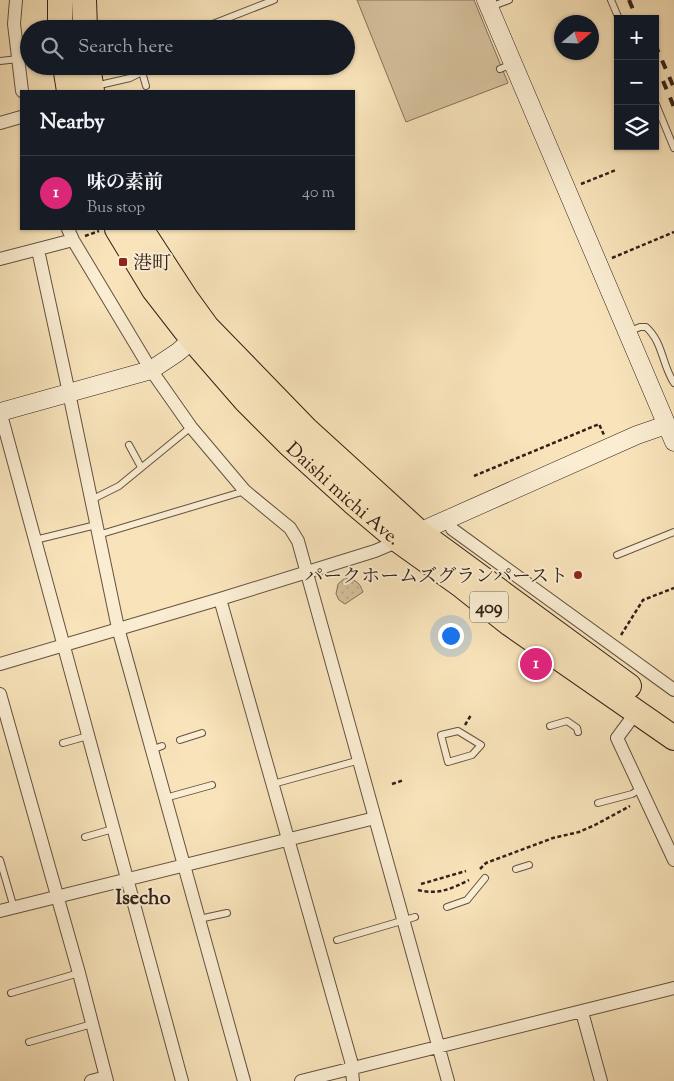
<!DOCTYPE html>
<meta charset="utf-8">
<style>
:root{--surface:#171b24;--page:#242831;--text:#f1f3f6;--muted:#9ea1a6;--line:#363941;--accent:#db2777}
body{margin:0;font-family:"Sorts Mill Goudy","Noto Serif JP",serif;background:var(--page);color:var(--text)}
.controls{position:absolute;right:15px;top:15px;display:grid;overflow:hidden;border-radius:0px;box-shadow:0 1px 4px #0004}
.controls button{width:45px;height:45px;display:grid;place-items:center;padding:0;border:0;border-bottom:1px solid var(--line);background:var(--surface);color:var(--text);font:25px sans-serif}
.compass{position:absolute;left:554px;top:15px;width:45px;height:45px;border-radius:50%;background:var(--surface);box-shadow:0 1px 4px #0004;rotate:71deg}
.you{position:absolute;left:450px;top:635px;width:18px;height:18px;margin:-12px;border:4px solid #fff;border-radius:50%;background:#1a73e8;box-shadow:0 0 0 8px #1a73e833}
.badge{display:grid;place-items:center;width:32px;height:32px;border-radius:50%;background:var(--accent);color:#fff;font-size:16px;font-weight:700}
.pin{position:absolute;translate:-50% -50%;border:2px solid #fff;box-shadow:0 1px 5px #0006}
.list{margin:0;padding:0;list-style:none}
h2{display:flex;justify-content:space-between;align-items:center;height:65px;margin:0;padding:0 20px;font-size:21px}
h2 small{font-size:16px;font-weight:400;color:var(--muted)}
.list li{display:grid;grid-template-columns:32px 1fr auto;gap:15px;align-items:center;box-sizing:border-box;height:75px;padding:0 20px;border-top:1px solid var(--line)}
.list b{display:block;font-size:19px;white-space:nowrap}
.list p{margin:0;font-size:16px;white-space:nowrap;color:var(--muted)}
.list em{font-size:16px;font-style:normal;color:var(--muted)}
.icon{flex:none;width:28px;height:28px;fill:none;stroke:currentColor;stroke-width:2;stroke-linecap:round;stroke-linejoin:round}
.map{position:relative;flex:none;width:674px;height:1081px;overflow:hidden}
.search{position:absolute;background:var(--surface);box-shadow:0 1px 4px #0004;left:20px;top:20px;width:335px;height:55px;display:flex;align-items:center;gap:12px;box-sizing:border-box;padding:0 18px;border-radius:28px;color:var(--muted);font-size:19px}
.panel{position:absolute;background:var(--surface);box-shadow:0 1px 4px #0004;left:20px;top:90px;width:335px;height:140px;border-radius:0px}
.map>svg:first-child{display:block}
.grass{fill:url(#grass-dots);stroke:#84725b}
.pitch{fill:#d6c29e;stroke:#84725b}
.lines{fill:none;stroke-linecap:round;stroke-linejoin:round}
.lane-casing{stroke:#645240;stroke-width:8}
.street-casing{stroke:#645240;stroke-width:14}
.secondary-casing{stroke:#322118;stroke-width:19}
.highway-casing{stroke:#322118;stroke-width:26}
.path{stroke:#322118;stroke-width:2.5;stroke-dasharray:4 2.5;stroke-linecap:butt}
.lane{stroke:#faedd2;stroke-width:6}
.street{stroke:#faedd2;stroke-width:12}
.secondary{stroke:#faedd2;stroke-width:18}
.highway{stroke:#f8e3ba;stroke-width:24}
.rail{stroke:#322118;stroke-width:4;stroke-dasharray:9 9;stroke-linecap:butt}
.poi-dot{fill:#8f2418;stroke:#faedd2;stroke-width:2}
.labels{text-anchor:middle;stroke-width:4;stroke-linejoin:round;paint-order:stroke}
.shield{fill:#faedd2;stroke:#6e5e50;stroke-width:1}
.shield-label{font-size:18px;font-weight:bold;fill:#322118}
.poi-label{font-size:19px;fill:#322118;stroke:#faedd2;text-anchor:start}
.street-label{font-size:19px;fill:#322118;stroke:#faedd2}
.neighbourhood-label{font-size:20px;font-weight:bold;fill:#322118;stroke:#faedd2}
</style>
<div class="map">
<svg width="674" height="1081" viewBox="0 0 674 1081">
<defs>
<pattern id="grass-dots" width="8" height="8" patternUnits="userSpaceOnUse" patternTransform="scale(1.25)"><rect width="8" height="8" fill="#d6c29e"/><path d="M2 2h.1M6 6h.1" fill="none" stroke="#b8a687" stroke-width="1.8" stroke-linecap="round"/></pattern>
</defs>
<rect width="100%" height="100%" fill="#f8e3ba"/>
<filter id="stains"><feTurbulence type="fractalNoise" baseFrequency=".004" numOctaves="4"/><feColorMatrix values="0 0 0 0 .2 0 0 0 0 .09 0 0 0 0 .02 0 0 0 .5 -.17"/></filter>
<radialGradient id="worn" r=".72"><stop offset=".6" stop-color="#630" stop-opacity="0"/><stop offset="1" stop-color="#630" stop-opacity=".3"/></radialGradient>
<path class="grass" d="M 345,578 C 355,580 359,581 363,592 L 345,604 L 339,600 L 336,594 L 338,584 Z"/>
<path class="pitch" d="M 357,0 L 474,0 L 508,83 L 406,122 Z"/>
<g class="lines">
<g class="lane-casing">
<path id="lane" d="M 611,0 L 619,19
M 490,7 L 509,0
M 200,29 L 274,0
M 0,61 L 18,59
M 500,69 L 512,64
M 95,86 L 130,78 L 142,72 L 144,66
M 146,86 L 142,72 L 156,66
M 655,102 L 674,148
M 628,332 L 640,327 L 646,327 C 663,342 662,365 674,383
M 129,445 L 141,467
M 91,500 L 119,486 L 191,427
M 98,535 L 245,491
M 35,540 L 96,525
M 617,555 L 674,532
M 550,726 L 567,721 L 577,728 L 578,732
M 458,731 L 481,745 L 472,755 L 448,762 L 441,735 Z
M 180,740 L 202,733
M 63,743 L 88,736
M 151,750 L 162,746
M 273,784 L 360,760
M 165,798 L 212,785
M 598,803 L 632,794 L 640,789
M 85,837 L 113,829
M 0,860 L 14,908
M 516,869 L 529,865
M 447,907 L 467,900 L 485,878
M 199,919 L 227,913
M 337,940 L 415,917
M 11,993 L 79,973
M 29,1042 L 92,1024"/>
</g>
<g class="street-casing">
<path id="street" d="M 16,0 L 14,24 L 22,91
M 0,123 L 21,117
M 68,229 L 73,240 L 151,370 L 191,427 L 245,491 L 290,528 L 298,541 L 448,1081
M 38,250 L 69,393 L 118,628 L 244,1081
M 0,259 L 73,240
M 0,411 L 182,1081
M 452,529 L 674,690
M 220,599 L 351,1061 L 353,1081
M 0,664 L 220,599 L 375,551 L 401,540
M 0,694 L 79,973 L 107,1081
M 637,711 L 617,738 L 674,860
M 0,911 L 375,818
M 582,1012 L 601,1081
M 91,1081 L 106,1077
M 301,1081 L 674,988"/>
</g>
<g class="secondary-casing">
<path id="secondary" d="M 486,0 L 674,442
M 0,412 L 151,370 L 178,352 L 201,332
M 419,532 L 637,435 L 666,425"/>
</g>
<g class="highway-casing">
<g id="highway">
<path d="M 60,0 L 60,29"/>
<path d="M 84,0 L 85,29"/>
<path d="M 65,66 L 69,91"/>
<path d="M 88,66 L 92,91"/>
<path id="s1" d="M 117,229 L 154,290 L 192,339 L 245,400 L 289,444 L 354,503 L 399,541 L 462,586 L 510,624 L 674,738"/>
<path d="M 141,229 L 186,298 L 207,327 L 306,429 L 419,532 L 629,686"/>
</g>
</g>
<path class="path" d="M 581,184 L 616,170
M 85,236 L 99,231
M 612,258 L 674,232
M 474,476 L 599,424 L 604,435
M 621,635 L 643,600 L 674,588
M 465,725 L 471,715
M 392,784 L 404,780
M 480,869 L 486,863 L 553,838 L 579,832 L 595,825 L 630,806
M 421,884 L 466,871
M 418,890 C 438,895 451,889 469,880"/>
<use href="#lane" class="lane"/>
<use href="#street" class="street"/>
<use href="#secondary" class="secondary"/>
<use href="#highway" class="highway"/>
<path class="rail" d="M 629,0 L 637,19
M 655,44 L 674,88
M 663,81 L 674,107"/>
</g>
<g class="poi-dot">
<rect x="118" y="257" width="10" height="10" rx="2.5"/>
<circle cx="578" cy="575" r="5"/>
</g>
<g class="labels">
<rect class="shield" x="470" y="591.5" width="38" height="31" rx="4"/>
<g class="shield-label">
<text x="489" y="613">409</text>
</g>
<g class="poi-label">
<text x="133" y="269">港町</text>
<text x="568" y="582" text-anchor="end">パークホームズグランパースト</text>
</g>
<g class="street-label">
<text dy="7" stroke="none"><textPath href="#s1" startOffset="350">Daishi michi Ave.</textPath></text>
</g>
<g class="neighbourhood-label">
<text x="143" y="904">Isecho</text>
</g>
</g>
<rect width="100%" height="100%" filter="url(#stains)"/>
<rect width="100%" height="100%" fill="url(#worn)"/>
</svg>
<div class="controls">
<button>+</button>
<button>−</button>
<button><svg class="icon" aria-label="layers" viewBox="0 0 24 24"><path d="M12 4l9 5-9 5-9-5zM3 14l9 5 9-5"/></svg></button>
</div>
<svg class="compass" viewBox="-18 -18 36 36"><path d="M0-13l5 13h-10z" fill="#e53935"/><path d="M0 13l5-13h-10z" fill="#9ea1a6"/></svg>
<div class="you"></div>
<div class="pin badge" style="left:536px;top:664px">1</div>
<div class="search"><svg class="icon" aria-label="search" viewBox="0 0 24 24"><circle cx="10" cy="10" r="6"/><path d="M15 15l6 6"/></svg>Search here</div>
<section class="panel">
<h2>Nearby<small></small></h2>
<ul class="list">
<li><span class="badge">1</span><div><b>味の素前</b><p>Bus stop</p></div><em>40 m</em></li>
</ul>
</section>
</div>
